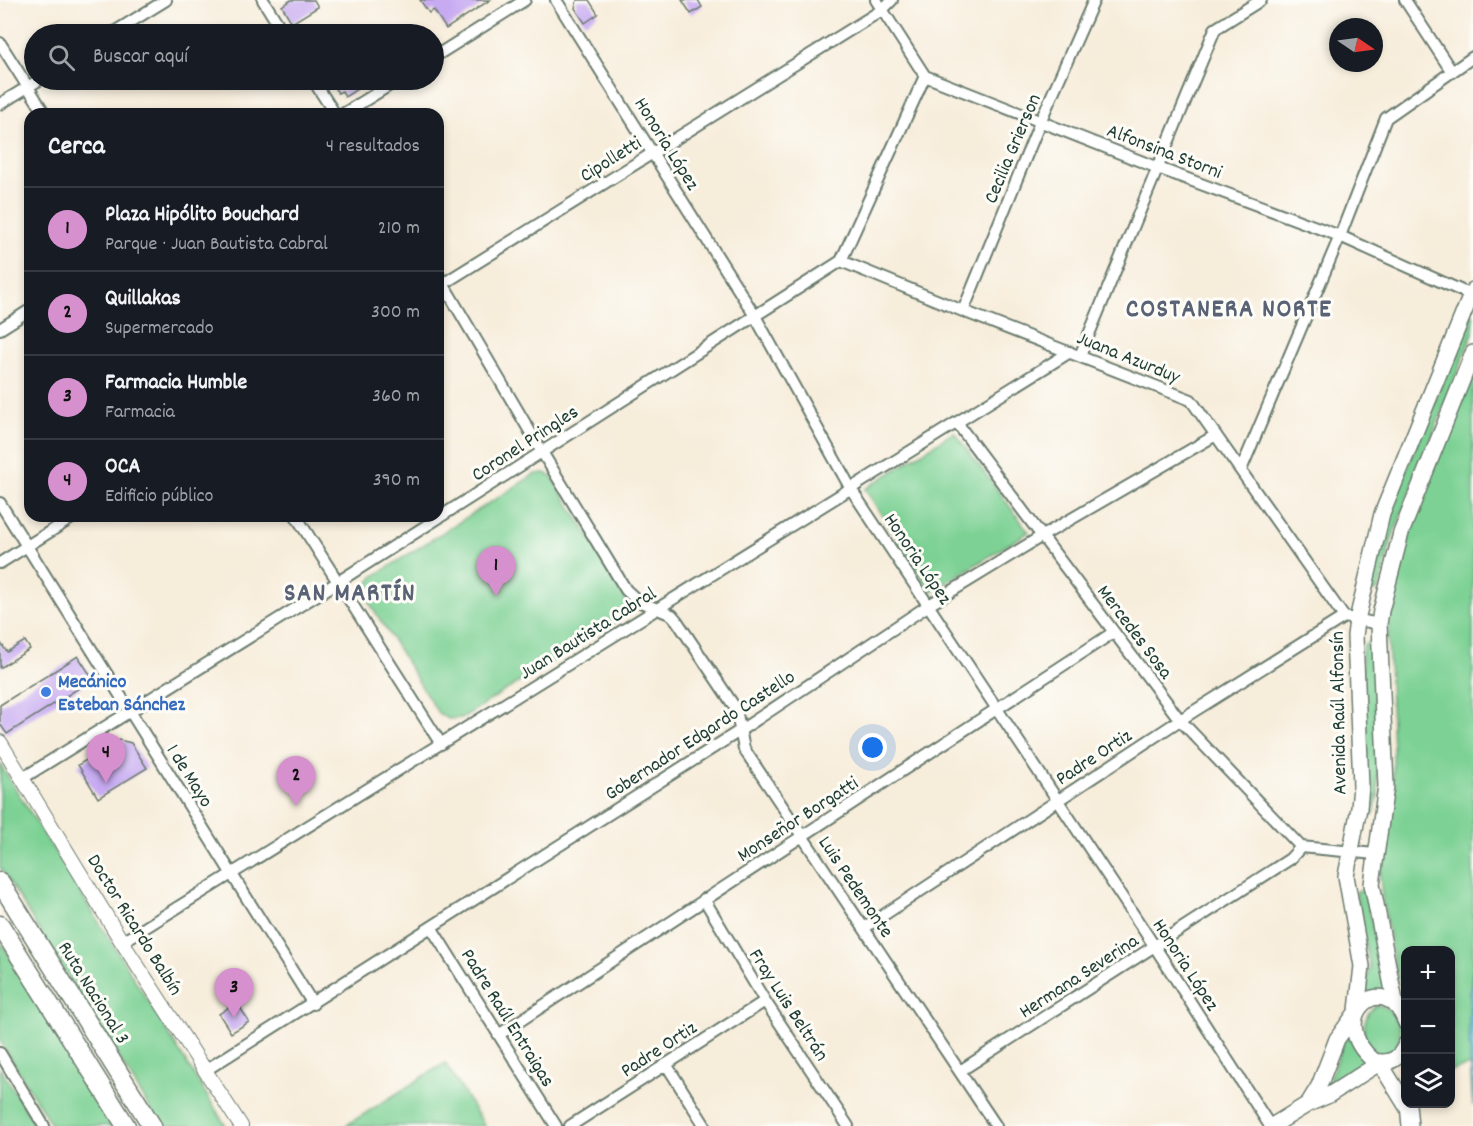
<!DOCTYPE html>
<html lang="es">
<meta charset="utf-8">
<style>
:root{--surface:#171b24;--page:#20242c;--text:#f1f3f6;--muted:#9ea1a6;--line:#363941;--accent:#d690ce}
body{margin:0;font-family:Dekko,sans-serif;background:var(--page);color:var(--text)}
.controls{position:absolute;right:18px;bottom:18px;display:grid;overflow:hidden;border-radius:12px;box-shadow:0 3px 9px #0003}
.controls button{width:54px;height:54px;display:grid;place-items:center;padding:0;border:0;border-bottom:2px solid var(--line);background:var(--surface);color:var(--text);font:30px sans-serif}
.compass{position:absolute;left:1329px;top:18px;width:54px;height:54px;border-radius:50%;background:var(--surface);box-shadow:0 3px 9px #0003;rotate:103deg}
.you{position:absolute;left:873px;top:748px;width:21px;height:21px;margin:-15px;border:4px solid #fff;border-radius:50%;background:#1a73e8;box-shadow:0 0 0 9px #1a73e833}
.badge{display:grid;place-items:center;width:39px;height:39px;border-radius:50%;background:var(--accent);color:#111;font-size:20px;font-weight:700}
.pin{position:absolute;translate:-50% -50px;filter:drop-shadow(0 2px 3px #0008)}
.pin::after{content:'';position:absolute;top:32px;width:21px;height:18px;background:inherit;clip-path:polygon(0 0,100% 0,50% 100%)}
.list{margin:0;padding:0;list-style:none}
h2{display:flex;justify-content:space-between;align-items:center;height:78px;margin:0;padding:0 24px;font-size:26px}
h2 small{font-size:20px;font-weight:400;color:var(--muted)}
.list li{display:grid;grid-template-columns:39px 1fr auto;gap:18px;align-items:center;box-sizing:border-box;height:84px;padding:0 24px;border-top:2px solid var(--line)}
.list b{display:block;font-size:22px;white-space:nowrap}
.list p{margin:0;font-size:20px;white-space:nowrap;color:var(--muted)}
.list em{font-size:20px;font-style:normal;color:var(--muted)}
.icon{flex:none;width:33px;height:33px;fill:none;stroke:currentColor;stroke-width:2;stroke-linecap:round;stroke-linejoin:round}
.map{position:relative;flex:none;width:1473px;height:1126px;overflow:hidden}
.search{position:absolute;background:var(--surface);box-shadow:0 3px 9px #0003;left:24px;top:24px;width:420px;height:66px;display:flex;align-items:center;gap:15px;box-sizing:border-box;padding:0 21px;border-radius:33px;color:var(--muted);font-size:22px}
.panel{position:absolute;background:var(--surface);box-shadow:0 3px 9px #0003;left:24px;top:108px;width:420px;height:414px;border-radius:18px}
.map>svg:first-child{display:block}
.green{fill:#7dd194;stroke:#4e8764;stroke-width:1.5}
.water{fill:#69c2e6;stroke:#44808d;stroke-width:1.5}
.building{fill:#c7aaf2}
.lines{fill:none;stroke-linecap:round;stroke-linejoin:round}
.minor-casing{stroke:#6b7b6e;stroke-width:14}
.tertiary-casing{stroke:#6b7b6e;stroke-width:16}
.secondary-casing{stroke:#6b7b6e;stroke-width:18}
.trunk-casing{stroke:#6b7b6e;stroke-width:21}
.minor{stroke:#fff;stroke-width:10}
.tertiary{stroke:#fff;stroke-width:14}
.secondary{stroke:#fff;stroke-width:15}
.trunk{stroke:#fff;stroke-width:18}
.shop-dot{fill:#3f7fe0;stroke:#fdfcf7;stroke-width:2}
.labels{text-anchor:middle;stroke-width:6;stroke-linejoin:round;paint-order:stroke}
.street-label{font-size:20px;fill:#1f3d34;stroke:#fdfcf7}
.shop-label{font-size:20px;font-weight:bold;fill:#366cbe;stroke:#fdfcf7;text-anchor:start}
.district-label{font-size:26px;font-weight:bold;letter-spacing:1.5px;fill:#5a6376;stroke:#fdfcf7}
</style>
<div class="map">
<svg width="1473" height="1126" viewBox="0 0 1473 1126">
<rect width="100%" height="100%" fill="#fdfcf7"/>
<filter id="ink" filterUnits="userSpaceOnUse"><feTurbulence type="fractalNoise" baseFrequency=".0167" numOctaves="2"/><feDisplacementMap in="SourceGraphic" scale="12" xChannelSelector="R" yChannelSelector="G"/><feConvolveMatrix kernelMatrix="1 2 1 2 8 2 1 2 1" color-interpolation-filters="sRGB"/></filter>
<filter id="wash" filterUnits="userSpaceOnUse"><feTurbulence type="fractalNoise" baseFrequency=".008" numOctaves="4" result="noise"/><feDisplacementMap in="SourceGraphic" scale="24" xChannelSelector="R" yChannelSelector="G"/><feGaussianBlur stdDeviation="1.35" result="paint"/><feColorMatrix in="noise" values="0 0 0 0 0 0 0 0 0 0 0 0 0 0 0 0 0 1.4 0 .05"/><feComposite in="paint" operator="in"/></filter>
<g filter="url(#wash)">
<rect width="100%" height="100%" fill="#f7eddb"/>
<path class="green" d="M 1471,314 L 1473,314 L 1473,333 L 1392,538 L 1380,585 L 1378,590 L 1374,592 L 1371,590 L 1390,509 Z
M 1473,373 L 1473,968 L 1470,988 L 1470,1065 L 1451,1071 L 1450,950 L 1406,950 L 1406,1007 L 1393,959 L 1382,898 L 1380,876 L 1393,800 L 1393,750 L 1388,639 L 1392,590 L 1406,535 Z
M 954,432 L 1029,532 L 931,592 L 865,489 Z
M 545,473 L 552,477 L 625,594 L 626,609 L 618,620 L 462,718 L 448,719 L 438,713 L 367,599 L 366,586 L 374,576 L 535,474 Z
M 1368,642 L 1372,645 L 1374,650 L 1378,795 L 1374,814 L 1370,817 L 1366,810 L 1362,652 L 1364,645 Z
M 0,764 L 226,1126 L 161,1126 L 0,867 Z
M 1361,890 L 1365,891 L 1367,898 L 1386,988 L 1386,992 L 1367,996 L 1364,993 L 1370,968 L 1356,894 L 1357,891 Z
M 0,941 L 116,1126 L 52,1126 L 0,1041 Z
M 1377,1005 C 1405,1009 1411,1057 1376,1054 C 1373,1050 1368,1046 1366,1042 C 1361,1030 1365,1011 1377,1005 Z
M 1347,1032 L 1366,1063 L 1328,1088 L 1327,1085 Z
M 445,1063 L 485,1126 L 345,1126 Z
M 0,1068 L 36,1126 L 0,1126 Z"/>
<path class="water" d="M 1473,968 L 1473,1106 C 1470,1061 1466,1013 1473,968 Z"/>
<g id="blocks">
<path class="building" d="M 291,0 L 314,0 L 318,7 L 292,23 L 282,6 Z
M 420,0 L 490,0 L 446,29 L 434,10 L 429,13 Z
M 577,0 L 589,0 L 598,14 L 585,23 L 575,8 Z
M 682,0 L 698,0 L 702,7 L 691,14 Z
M 330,80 L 371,80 L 345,97 L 342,91 L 338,93 Z
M 25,641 L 30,649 L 0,668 L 0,642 L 7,652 Z
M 78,656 L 93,679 L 7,734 L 0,724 L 0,705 Z
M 119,740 L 131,743 L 147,768 L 98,798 L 78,765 Z
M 237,1002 L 249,1022 L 231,1033 L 219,1014 Z"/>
</g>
</g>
<g filter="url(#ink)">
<use href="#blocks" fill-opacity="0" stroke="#6b7b6e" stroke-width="1.5"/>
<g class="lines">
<g class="minor-casing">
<path id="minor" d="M 263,0 L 284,34
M 556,0 L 755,316 L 851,489 L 1155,947 L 1270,1126
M 876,0 L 925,76 L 1158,168 L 1340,236 L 1473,296
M 1405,0 L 1452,72
M 111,34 L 166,0
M 0,43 L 45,114
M 434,57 L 525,0
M 313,80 L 335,114
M 0,104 L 39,80
M 343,114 L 398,80
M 841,261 L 963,311 L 1191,400 L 1344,617 L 1379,624
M 438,275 L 542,452 L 626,590 L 638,601 L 672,615 L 677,621 L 736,709 L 744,749 L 996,1126
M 438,287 L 882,10 L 892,0
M 963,311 L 1041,120 L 1094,0
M 0,329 L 30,310
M 1080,356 L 1215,29 L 1261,0
M 957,423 L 1180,720 L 1301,847
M 1241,470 L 1340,236 L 1386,118 L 1473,57
M 0,503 L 313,1004
M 296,516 L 441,744
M 0,563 L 75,516
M 23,778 L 338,582 L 841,261 L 925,76
M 704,899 L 765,1001 L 848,1126
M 431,927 L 556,1126
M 864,928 L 1180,720 L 1344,617
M 122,942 L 1070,352
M 500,1034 L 1114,632
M 0,1053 L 44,1126
M 666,1064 L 705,1126
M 206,1070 L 741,730 L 929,605 L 1042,536 L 1216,435
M 960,1071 L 1290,859 L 1301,847 L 1375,854
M 570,1126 L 765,1001"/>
</g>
<g class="tertiary-casing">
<path id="tertiary" d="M 0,742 L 122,942 L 241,1126"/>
</g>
<g class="secondary-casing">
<path id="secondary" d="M 1396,1006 L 1372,884 L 1386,786 L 1379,624 L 1381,611 L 1401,533 L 1473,353
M 1357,1010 L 1362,966 L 1346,876 L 1359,808 L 1361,786 L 1355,636 L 1357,620 L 1382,514 L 1473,290
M 1406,1023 C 1384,964 1323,1019 1374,1061 C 1390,1064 1399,1060 1406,1044
M 1382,1062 L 1386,1073 L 1407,1107
M 1308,1104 L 1319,1086 L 1337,1039 L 1355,1014
M 1408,1104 L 1410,1126
M 1272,1126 L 1308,1104 L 1329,1095 L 1381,1062"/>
</g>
<g class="trunk-casing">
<path id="trunk" d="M 0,882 L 152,1126
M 0,925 L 126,1126"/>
</g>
<use href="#minor" class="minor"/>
<use href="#tertiary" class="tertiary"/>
<use href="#secondary" class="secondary"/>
<use href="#trunk" class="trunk"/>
</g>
</g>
<circle class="shop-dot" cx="46" cy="692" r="6"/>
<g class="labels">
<g class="street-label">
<text transform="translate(668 143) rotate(58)" y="7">Honoria López</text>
<text transform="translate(1011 148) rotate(-67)" y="7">Cecilia Grierson</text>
<text transform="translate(1165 150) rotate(21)" y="7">Alfonsina Storni</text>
<text transform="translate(610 158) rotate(-32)" y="7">Cipolletti</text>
<text transform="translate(1129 356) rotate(22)" y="7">Juana Azurduy</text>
<text transform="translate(524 442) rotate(-33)" y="7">Coronel Pringles</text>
<text transform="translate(919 558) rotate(56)" y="7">Honoria López</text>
<text transform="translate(1136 631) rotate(53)" y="7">Mercedes Sosa</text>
<text transform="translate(587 632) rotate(-32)" y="7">Juan Bautista Cabral</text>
<text transform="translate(1337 713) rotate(-91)" y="7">Avenida Raúl Alfonsín</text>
<text transform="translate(699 734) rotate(-33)" y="7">Gobernador Edgardo Castello</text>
<text transform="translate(1093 756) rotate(-33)" y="7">Padre Ortiz</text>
<text transform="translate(191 775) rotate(58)" y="7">1 de Mayo</text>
<text transform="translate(797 818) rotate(-33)" y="7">Monseñor Borgatti</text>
<text transform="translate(857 886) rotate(56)" y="7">Luis Pedemonte</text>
<text transform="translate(136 924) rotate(58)" y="7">Doctor Ricardo Balbín</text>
<text transform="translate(1187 964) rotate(57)" y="7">Honoria López</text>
<text transform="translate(1078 975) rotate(-33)" y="7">Hermana Severina</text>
<text transform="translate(95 992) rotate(58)" y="7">Ruta Nacional 3</text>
<text transform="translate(790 1004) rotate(57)" y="7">Fray Luis Beltrán</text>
<text transform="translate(509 1017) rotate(58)" y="7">Padre Raúl Entraigas</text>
<text transform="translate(658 1048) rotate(-33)" y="7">Padre Ortiz</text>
</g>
<g class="shop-label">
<text x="58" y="687">Mecánico<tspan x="58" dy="23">Esteban Sánchez</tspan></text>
</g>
<g class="district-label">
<text x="1229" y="316">COSTANERA NORTE</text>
<text x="350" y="600">SAN MARTÍN</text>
</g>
</g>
</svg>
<div class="controls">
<button>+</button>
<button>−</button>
<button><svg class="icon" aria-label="layers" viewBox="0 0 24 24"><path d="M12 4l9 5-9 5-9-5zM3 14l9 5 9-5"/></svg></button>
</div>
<svg class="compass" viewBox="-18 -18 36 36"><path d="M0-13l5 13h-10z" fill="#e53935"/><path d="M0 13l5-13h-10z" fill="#9ea1a6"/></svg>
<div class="you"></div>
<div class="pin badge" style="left:496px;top:596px">1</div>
<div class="pin badge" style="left:296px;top:806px">2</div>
<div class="pin badge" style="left:234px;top:1018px">3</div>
<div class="pin badge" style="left:106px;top:783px">4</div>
<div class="search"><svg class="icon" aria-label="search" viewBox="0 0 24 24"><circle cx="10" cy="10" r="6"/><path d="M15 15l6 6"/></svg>Buscar aquí</div>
<section class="panel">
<h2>Cerca<small>4 resultados</small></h2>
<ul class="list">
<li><span class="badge">1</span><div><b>Plaza Hipólito Bouchard</b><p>Parque · Juan Bautista Cabral</p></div><em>210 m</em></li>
<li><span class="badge">2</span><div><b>Quillakas</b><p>Supermercado</p></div><em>300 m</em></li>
<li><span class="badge">3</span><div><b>Farmacia Humble</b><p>Farmacia</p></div><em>360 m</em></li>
<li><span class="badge">4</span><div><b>OCA</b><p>Edificio público</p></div><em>390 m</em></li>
</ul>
</section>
</div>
